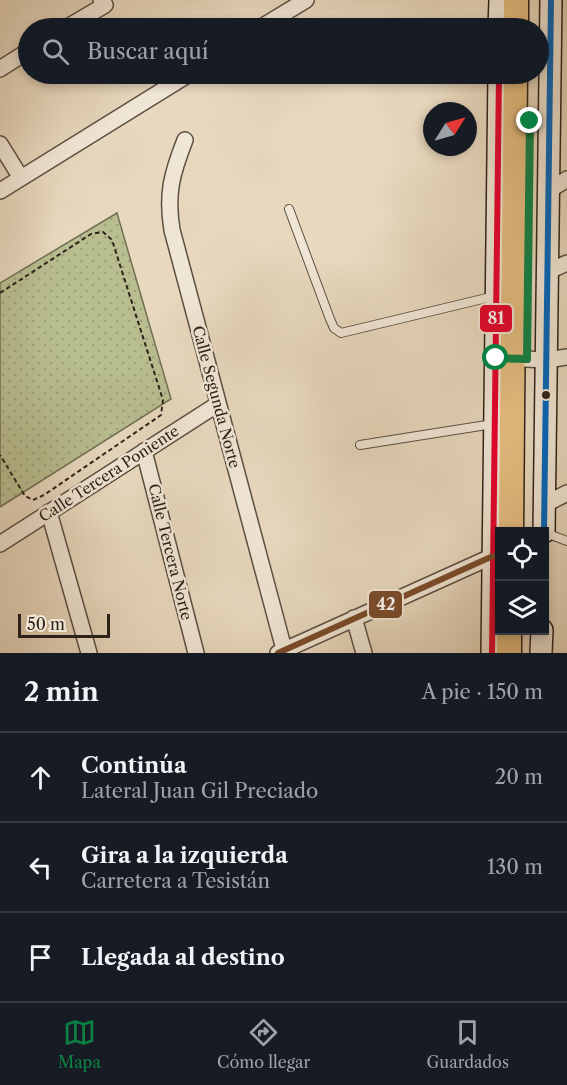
<!DOCTYPE html>
<html lang="es">
<meta charset="utf-8">
<style>
:root{--surface:#171b24;--page:#20242c;--text:#f1f3f6;--muted:#9ea1a6;--line:#363941;--accent:#0b8043}
body{margin:0;font-family:"Libre Caslon Text",serif;background:var(--page);color:var(--text)}
.controls{position:absolute;right:18px;bottom:18px;display:grid;overflow:hidden;border-radius:0px;box-shadow:0 3px 9px #0003}
.controls button{width:54px;height:54px;display:grid;place-items:center;padding:0;border:0;border-bottom:2px solid var(--line);background:var(--surface);color:var(--text);font:30px sans-serif}
.compass{position:absolute;left:423px;top:102px;width:54px;height:54px;border-radius:50%;background:var(--surface);box-shadow:0 3px 9px #0003;rotate:53deg}
.scale{position:absolute;left:18px;bottom:15px;width:92px;box-sizing:border-box;padding-left:6px;border:3px solid #2d2119;border-top:0;font-size:16px;line-height:21px;white-space:nowrap;color:#2d2119;-webkit-text-stroke:4px #f0e6d5;paint-order:stroke}
.stop{position:absolute;width:18px;height:18px;margin:-14px;border:4px solid #0b8043;border-radius:50%;background:#fff}
.stop.end{background:#0b8043;border-color:#fff;box-shadow:0 2px 6px #0008}
.list{margin:0;padding:0;list-style:none}
h2{display:flex;justify-content:space-between;align-items:center;height:78px;margin:0;padding:0 24px;font-size:26px}
h2 small{font-size:20px;font-weight:400;color:var(--muted)}
.list li{display:grid;grid-template-columns:39px 1fr auto;gap:18px;align-items:center;box-sizing:border-box;height:90px;padding:0 24px;border-top:2px solid var(--line)}
.list b{display:block;font-size:22px;white-space:nowrap}
.list p{margin:0;font-size:20px;white-space:nowrap;color:var(--muted)}
.list em{font-size:20px;font-style:normal;color:var(--muted)}
.icon{flex:none;width:33px;height:33px;fill:none;stroke:currentColor;stroke-width:2;stroke-linecap:round;stroke-linejoin:round}
.map{position:relative;flex:none;width:567px;height:653px;overflow:hidden}
.search{position:absolute;background:var(--surface);box-shadow:0 3px 9px #0003;left:18px;right:18px;top:18px;height:66px;display:flex;align-items:center;gap:15px;box-sizing:border-box;padding:0 21px;border-radius:33px;color:var(--muted);font-size:22px}
.sheet{height:348px;background:var(--surface)}
nav{display:flex;justify-content:space-around;align-items:center;box-sizing:border-box;height:84px;border-top:2px solid var(--line);background:var(--surface);font-size:16px;color:var(--muted)}
nav a{display:grid;justify-items:center;gap:3px}
nav .on{color:var(--accent)}
.map>svg:first-child{display:block}
.grass{fill:url(#grass-dots);stroke:#727054;stroke-width:1.5}
.lines{fill:none;stroke-linecap:round;stroke-linejoin:round}
.lane-casing{stroke:#5c4f42;stroke-width:10}
.street-casing{stroke:#5c4f42;stroke-width:18}
.secondary-casing{stroke:#2d2119;stroke-width:24}
.primary-casing{stroke:#2d2119;stroke-width:27}
.path{stroke:#2d2119;stroke-width:2;stroke-dasharray:4.5 3;stroke-linecap:butt}
.lane{stroke:#f0e6d5;stroke-width:8}
.street{stroke:#f0e6d5;stroke-width:15}
.secondary{stroke:#f0e6d5;stroke-width:21}
.primary{stroke:#e4bc7f;stroke-width:24}
.bus-1-casing{stroke:#f0e6d5;stroke-width:10}
.bus-2-casing{stroke:#f0e6d5;stroke-width:10}
.bus-3-casing{stroke:#f0e6d5;stroke-width:10}
.bus-1{stroke:#0065bd;stroke-width:6}
.bus-2{stroke:#e4002b;stroke-width:6}
.bus-3{stroke:#7a4b2a;stroke-width:6}
.route{stroke:#0b8043;stroke-width:8}
.bus-dot{fill:#2d2119;stroke:#f0e6d5;stroke-width:2}
.labels{text-anchor:middle;stroke-width:5;stroke-linejoin:round;paint-order:stroke}
.street-label{font-size:15px;fill:#2d2119;stroke:#f0e6d5}
.line-badge{stroke:#f0e6d5;stroke-width:2}
.badge-label{font-size:16px;text-anchor:middle;font-weight:bold;fill:#fff}
</style>
<div class="map">
<svg width="567" height="653" viewBox="0 0 567 653">
<defs>
<pattern id="grass-dots" width="8" height="8" patternUnits="userSpaceOnUse" patternTransform="scale(1.5)"><rect width="8" height="8" fill="#b8be90"/><path d="M2 2h.1M6 6h.1" fill="none" stroke="#9ea37c" stroke-width="1.8" stroke-linecap="round"/></pattern>
</defs>
<rect width="100%" height="100%" fill="#e8d8be"/>
<filter id="stains"><feTurbulence type="fractalNoise" baseFrequency=".00333" numOctaves="4"/><feColorMatrix values="0 0 0 0 .2 0 0 0 0 .09 0 0 0 0 .02 0 0 0 .5 -.17"/></filter>
<radialGradient id="worn" r=".72"><stop offset=".6" stop-color="#630" stop-opacity="0"/><stop offset="1" stop-color="#630" stop-opacity=".3"/></radialGradient>
<path class="grass" d="M 117,213 L 171,399 L 0,507 L 0,283 Z"/>
<g class="lines">
<g class="lane-casing">
<path id="lane" d="M 289,209 L 330,319 L 334,328 L 341,333 L 495,296
M 360,445 L 493,424
M 546,533 L 567,541"/>
</g>
<g class="street-casing">
<path id="street" d="M 66,28 L 105,5 L 101,0
M 260,28 L 306,0
M 0,69 L 28,51
M 185,140 C 172,173 166,194 172,230 L 285,653
M 0,144 L 21,178
M 550,190 L 567,179
M 0,191 L 189,74
M 549,271 L 567,263
M 505,358 L 547,360 L 567,357
M 144,451 L 196,653
M 544,505 L 567,493
M 49,512 L 89,653
M 0,544 L 218,404
M 354,618 L 364,653
M 278,653 L 493,556"/>
</g>
<g class="secondary-casing">
<path id="secondary" d="M 499,28 L 500,0
M 544,532 L 551,0
M 492,653 L 499,74
M 541,653 L 542,630"/>
</g>
<g class="primary-casing">
<path id="primary" d="M 516,28 L 516,0
M 511,532 L 515,74
M 509,653 L 509,630"/>
</g>
<path class="path" d="M 0,293 L 91,234 L 103,232 L 112,240 L 163,400 L 161,415 L 44,495 L 33,500 L 25,496 L 0,455"/>
<use href="#lane" class="lane"/>
<use href="#street" class="street"/>
<use href="#secondary" class="secondary"/>
<use href="#primary" class="primary"/>
<g class="bus-1-casing">
<path id="bus-1" d="M 544,532 L 551,0"/>
</g>
<g class="bus-2-casing">
<path id="bus-2" d="M 492,653 L 499,74"/>
</g>
<g class="bus-3-casing">
<path id="bus-3" d="M 278,653 L 493,556"/>
</g>
<use href="#bus-1" class="bus-1"/>
<use href="#bus-2" class="bus-2"/>
<use href="#bus-3" class="bus-3"/>
</g>
<g class="lines">
<path class="route" d="M 496,358 L 527,359 L 530,121"/>
</g>
<circle class="bus-dot" cx="546" cy="395" r="5"/>
<g class="labels">
<g class="street-label">
<text transform="translate(216 397) rotate(75)" y="5">Calle Segunda Norte</text>
<text transform="translate(109 474) rotate(-33)" y="5">Calle Tercera Poniente</text>
<text transform="translate(170 552) rotate(76)" y="5">Calle Tercera Norte</text>
</g>
</g>
<g class="line-badge">
<rect x="479" y="304" width="34" height="29" rx="6" fill="#e4002b"/>
<rect x="368" y="590" width="35" height="29" rx="6" fill="#7a4b2a"/>
</g>
<g class="badge-label">
<text x="496" y="324">81</text>
<text x="386" y="610">42</text>
</g>
<rect width="100%" height="100%" filter="url(#stains)"/>
<rect width="100%" height="100%" fill="url(#worn)"/>
</svg>
<div class="controls">
<button><svg class="icon" aria-label="locate" viewBox="0 0 24 24"><circle cx="12" cy="12" r="6"/><path d="M12 2v4M12 18v4M2 12h4M18 12h4"/></svg></button>
<button><svg class="icon" aria-label="layers" viewBox="0 0 24 24"><path d="M12 4l9 5-9 5-9-5zM3 14l9 5 9-5"/></svg></button>
</div>
<svg class="compass" viewBox="-18 -18 36 36"><path d="M0-13l5 13h-10z" fill="#e53935"/><path d="M0 13l5-13h-10z" fill="#9ea1a6"/></svg>
<div class="scale">50 m</div>
<div class="stop" style="left:496px;top:358px"></div>
<div class="stop end" style="left:530px;top:121px"></div>
<div class="search"><svg class="icon" aria-label="search" viewBox="0 0 24 24"><circle cx="10" cy="10" r="6"/><path d="M15 15l6 6"/></svg>Buscar aquí</div>
</div>
<section class="sheet">
<h2>2 min<small>A pie · 150 m</small></h2>
<ul class="list">
<li><svg class="icon" aria-label="ahead" viewBox="0 0 24 24"><path d="M12 20V5M6 11l6-6 6 6"/></svg><div><b>Continúa</b><p>Lateral Juan Gil Preciado</p></div><em>20 m</em></li>
<li><svg class="icon" aria-label="left" viewBox="0 0 24 24"><path d="M17 20v-9H6M10 6l-5 5 5 5"/></svg><div><b>Gira a la izquierda</b><p>Carretera a Tesistán</p></div><em>130 m</em></li>
<li><svg class="icon" aria-label="arrive" viewBox="0 0 24 24"><path d="M6 21V4h12l-3 4 3 4H6"/></svg><div><b>Llegada al destino</b></div></li>
</ul>
</section>
<nav>
<a class="on"><svg class="icon" aria-label="map" viewBox="0 0 24 24"><path d="M3 6l6-2 6 2 6-2v14l-6 2-6-2-6 2zM9 4v14M15 6v14"/></svg>Mapa</a>
<a><svg class="icon" aria-label="directions" viewBox="0 0 24 24"><path d="M12 3l9 9-9 9-9-9zM9 14v-3h6M13 9l2 2-2 2"/></svg>Cómo llegar</a>
<a><svg class="icon" aria-label="saved" viewBox="0 0 24 24"><path d="M7 4h10v16l-5-4-5 4z"/></svg>Guardados</a>
</nav>
